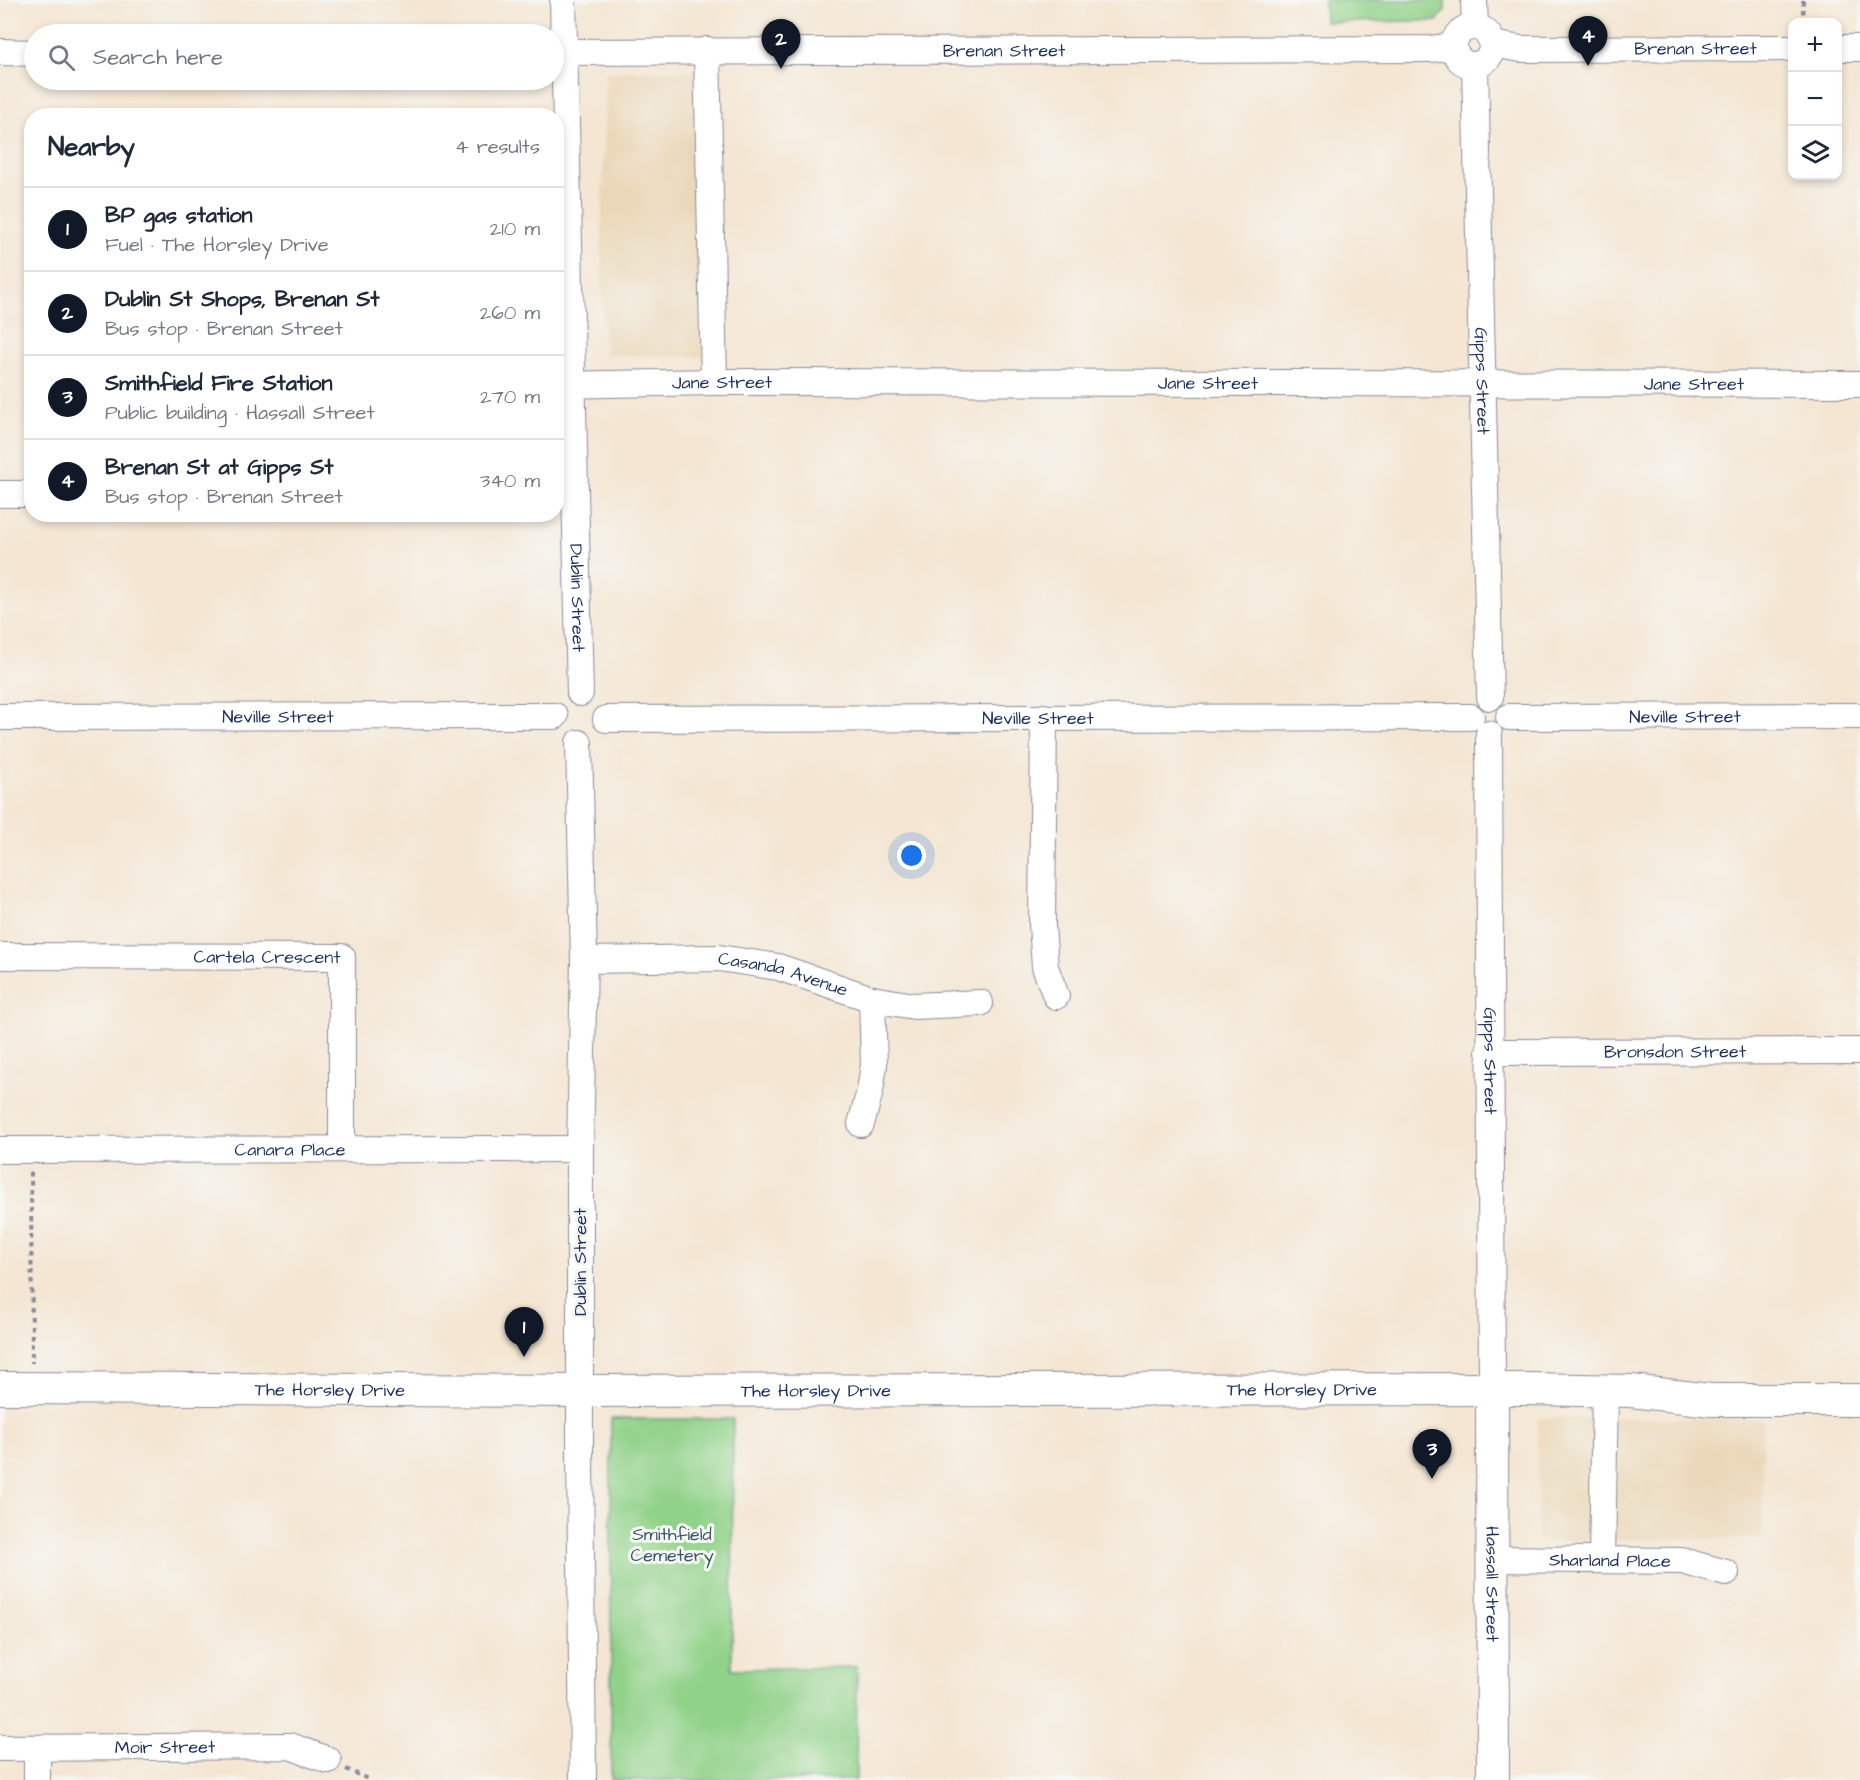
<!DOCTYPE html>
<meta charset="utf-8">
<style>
:root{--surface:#fff;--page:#f6f6f7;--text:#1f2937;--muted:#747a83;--line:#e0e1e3;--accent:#111827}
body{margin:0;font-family:"Architects Daughter",sans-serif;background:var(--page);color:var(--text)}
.controls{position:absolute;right:18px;top:18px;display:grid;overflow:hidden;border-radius:12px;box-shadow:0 3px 9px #0003}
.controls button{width:54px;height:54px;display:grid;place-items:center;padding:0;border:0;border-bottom:2px solid var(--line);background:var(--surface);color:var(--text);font:30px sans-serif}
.you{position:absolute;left:912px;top:856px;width:21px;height:21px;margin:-15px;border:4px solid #fff;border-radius:50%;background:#1a73e8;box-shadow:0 0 0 9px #1a73e833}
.badge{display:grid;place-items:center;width:39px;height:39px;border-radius:50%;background:var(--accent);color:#fff;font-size:20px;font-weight:700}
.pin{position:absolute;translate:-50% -50px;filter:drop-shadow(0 2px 3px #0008)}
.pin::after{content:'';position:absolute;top:32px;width:21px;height:18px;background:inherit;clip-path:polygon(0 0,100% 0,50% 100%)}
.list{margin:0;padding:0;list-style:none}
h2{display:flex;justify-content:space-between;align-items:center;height:78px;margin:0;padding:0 24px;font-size:26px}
h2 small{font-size:20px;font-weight:400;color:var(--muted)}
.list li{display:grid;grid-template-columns:39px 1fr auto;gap:18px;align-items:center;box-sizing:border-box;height:84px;padding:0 24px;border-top:2px solid var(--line)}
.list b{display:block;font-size:22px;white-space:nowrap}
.list p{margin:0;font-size:20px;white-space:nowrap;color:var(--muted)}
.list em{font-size:20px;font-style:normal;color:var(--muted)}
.icon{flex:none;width:33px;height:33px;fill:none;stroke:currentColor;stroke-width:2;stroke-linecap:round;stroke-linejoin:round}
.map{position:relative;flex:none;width:1860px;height:1780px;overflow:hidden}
.search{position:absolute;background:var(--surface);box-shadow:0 3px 9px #0003;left:24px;top:24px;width:540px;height:66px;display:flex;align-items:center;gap:15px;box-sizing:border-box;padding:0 21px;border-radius:33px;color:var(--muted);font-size:22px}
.panel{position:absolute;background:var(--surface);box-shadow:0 3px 9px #0003;left:24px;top:108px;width:540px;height:414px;border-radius:24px}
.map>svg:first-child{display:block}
.built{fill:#ebd8ba}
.green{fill:#91d289;stroke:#568074;stroke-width:1.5}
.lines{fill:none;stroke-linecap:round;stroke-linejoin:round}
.minor-casing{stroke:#888a98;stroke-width:28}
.major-casing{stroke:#888a98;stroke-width:34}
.path{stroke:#888a98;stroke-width:4;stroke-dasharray:4.5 4.5;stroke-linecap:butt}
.minor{stroke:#fff;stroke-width:26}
.major{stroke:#fff;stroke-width:32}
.labels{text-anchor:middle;stroke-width:6;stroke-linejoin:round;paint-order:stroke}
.street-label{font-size:18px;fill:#1b2f5e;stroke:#f6f6f2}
.park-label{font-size:18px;fill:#385869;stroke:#f6f6f2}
</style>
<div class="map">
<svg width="1860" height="1780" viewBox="0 0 1860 1780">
<rect width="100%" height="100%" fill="#f6f6f2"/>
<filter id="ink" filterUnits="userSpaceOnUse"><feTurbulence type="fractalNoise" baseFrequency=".0167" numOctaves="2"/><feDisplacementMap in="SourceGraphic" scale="12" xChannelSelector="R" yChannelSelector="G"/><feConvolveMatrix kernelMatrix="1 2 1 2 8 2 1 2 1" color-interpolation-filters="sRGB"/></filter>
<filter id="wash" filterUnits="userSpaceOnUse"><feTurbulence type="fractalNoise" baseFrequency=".008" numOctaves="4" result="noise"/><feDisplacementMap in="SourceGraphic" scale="24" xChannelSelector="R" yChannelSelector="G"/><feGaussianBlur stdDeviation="1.35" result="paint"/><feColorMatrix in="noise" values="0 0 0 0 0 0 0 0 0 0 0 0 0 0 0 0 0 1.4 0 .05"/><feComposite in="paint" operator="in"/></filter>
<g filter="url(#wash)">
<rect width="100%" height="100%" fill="#f4e6d3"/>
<path class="built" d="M 700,70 L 704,357 L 604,355 L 601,247 L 606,72 Z
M 1537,1418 L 1763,1419 L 1762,1538 L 1538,1541 Z"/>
<path class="green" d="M 1324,0 L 1445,0 L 1445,10 L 1437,21 L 1325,22 Z
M 611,1419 L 733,1419 L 732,1669 L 857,1667 L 856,1780 L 611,1780 Z"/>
</g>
<g filter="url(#ink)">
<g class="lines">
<g class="minor-casing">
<g id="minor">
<path id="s1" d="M 563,0 L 580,693"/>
<path d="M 1474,0 L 1475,27"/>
<circle cx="1473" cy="46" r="19"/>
<path id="s2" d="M 1492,44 L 1521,49 L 1792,48"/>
<path d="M 1838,48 L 1860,48"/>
<path d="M 707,50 L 714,382"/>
<path d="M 0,52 L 34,53"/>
<path id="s3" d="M 554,52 L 1431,49 L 1454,46"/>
<path id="s4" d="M 1475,66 L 1490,697"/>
<path id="s5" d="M 556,385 L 714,382 L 1860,384"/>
<path d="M 0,494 L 32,494"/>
<path id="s6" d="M 0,717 L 555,716"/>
<path d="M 1044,717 L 1042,925 L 1045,967 L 1056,996"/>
<path id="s7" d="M 1509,717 L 1860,716"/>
<path id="s8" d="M 606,719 L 1471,717"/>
<path id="s9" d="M 1489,734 L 1492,1389"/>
<path d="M 579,743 L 584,960 L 580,1149 L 580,1447 L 583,1780"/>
<path id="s10" d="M 0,956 L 342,957 L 342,1149"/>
<path id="s11" d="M 584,960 L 719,958 L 778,967 L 872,999 L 914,1006 L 980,1003"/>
<path id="s12" d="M 1489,1052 L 1860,1051"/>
<path d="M 861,1124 L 870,1091 L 874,1065 L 872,999"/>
<path id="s13" d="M 0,1150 L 580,1149"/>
<path id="s14" d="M 1493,1559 L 1682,1561 L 1726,1573"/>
<path d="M 1602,1560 L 1605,1391"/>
<path id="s15" d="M 0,1748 L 290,1746 L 328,1760"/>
<path d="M 37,1780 L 37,1748"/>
</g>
</g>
<g class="major-casing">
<g id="major">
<path id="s16" d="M 0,1388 L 580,1391 L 1527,1389 L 1631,1391 L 1711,1400 L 1860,1400"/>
<path id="s17" d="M 1492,1389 L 1493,1780"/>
</g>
</g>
<path class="path" d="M 1803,0 L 1803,22
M 31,1172 L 32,1363
M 346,1769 L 370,1780"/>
<use href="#minor" class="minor"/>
<use href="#major" class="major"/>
</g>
</g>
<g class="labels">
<g class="street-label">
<text dy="6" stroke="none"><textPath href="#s2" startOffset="204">Brenan Street</textPath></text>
<text dy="6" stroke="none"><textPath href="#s3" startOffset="450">Brenan Street</textPath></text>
<text dy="6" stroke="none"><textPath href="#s4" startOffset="315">Gipps Street</textPath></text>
<text dy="6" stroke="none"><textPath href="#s5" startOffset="166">Jane Street</textPath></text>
<text dy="6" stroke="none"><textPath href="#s5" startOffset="652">Jane Street</textPath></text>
<text dy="6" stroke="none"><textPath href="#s5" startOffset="1138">Jane Street</textPath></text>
<text dy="6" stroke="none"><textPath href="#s1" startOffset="598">Dublin Street</textPath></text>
<text dy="6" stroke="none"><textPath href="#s7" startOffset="176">Neville Street</textPath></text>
<text dy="6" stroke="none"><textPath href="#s6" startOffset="278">Neville Street</textPath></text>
<text dy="6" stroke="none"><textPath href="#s8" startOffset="432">Neville Street</textPath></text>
<text dy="6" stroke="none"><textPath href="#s10" startOffset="267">Cartela Crescent</textPath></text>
<text dy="6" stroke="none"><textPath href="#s11" startOffset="201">Casanda Avenue</textPath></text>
<text dy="6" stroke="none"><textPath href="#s12" startOffset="186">Bronsdon Street</textPath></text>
<text dy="6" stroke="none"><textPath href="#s9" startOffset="327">Gipps Street</textPath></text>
<text dy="6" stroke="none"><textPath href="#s13" startOffset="290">Canara Place</textPath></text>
<text transform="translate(580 1262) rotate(-90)" y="6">Dublin Street</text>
<text dy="6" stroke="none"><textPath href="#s16" startOffset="330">The Horsley Drive</textPath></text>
<text dy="6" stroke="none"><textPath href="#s16" startOffset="816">The Horsley Drive</textPath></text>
<text dy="6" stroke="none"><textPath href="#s16" startOffset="1302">The Horsley Drive</textPath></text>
<text dy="6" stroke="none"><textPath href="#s14" startOffset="117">Sharland Place</textPath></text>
<text dy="6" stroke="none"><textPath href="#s17" startOffset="195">Hassall Street</textPath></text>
<text dy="6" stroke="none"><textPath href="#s15" startOffset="165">Moir Street</textPath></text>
</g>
<g class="park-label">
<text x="672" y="1540">Smithfield<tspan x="672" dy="21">Cemetery</tspan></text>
</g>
</g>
</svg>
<div class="controls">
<button>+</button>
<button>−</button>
<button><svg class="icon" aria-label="layers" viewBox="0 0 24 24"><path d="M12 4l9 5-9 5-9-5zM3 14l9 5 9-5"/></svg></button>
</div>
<div class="you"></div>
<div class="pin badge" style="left:524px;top:1357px">1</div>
<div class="pin badge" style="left:781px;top:69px">2</div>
<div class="pin badge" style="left:1432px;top:1479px">3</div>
<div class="pin badge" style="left:1588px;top:66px">4</div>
<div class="search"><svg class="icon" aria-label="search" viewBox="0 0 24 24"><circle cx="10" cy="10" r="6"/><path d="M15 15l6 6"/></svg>Search here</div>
<section class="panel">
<h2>Nearby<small>4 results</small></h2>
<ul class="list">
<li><span class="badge">1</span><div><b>BP gas station</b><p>Fuel · The Horsley Drive</p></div><em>210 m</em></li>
<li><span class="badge">2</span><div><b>Dublin St Shops, Brenan St</b><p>Bus stop · Brenan Street</p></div><em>260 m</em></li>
<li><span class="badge">3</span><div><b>Smithfield Fire Station</b><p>Public building · Hassall Street</p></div><em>270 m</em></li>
<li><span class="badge">4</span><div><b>Brenan St at Gipps St</b><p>Bus stop · Brenan Street</p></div><em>340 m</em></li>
</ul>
</section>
</div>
